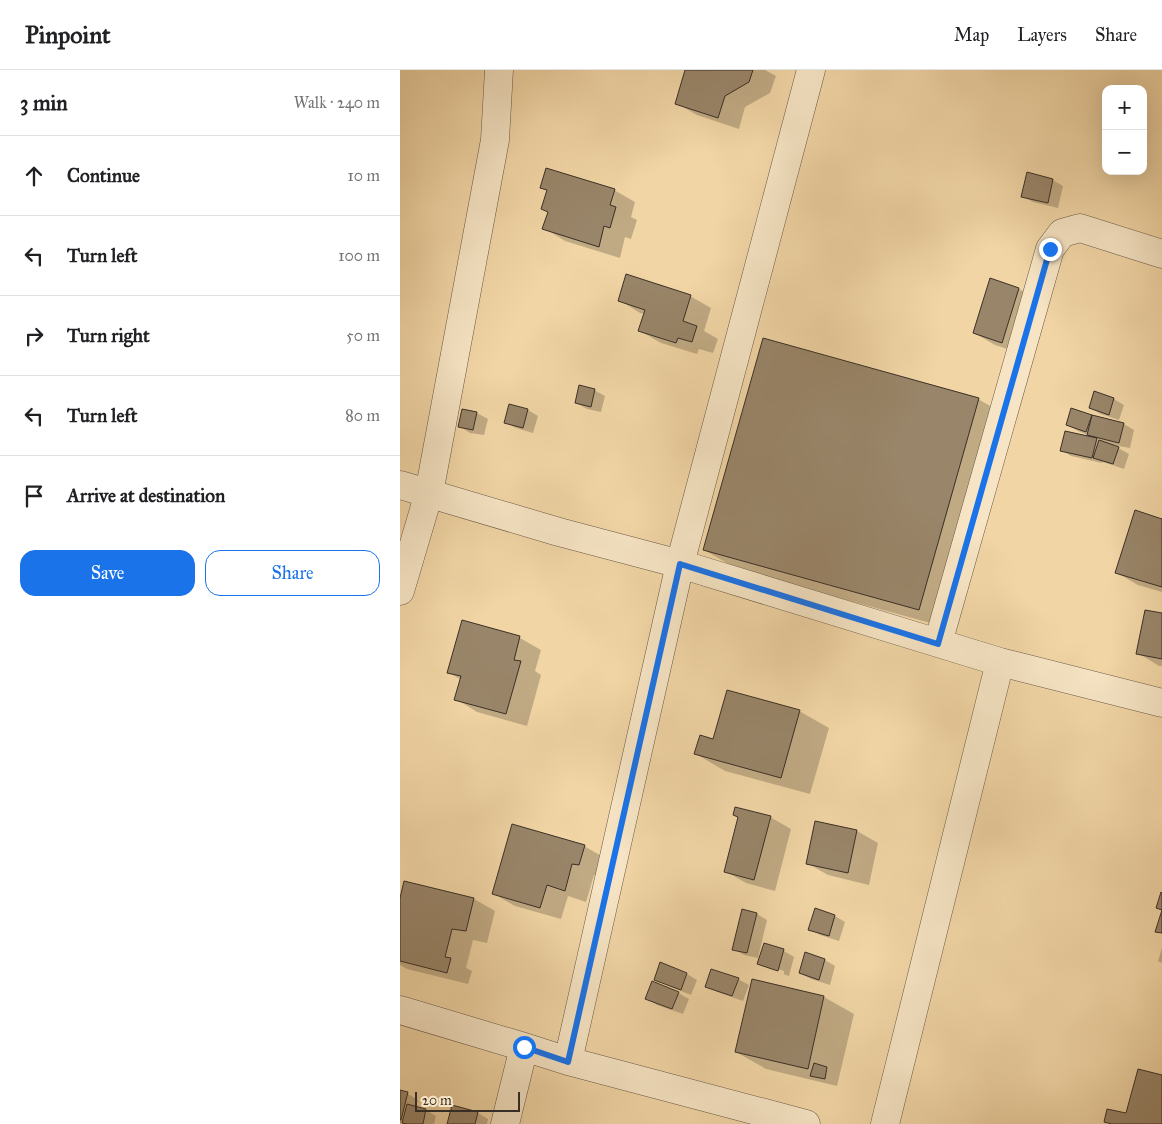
<!DOCTYPE html>
<meta charset="utf-8">
<style>
:root{--surface:#fff;--page:#f2f2f2;--text:#202124;--muted:#757577;--line:#e0e0e0;--accent:#1a73e8}
body{margin:0;font-family:"IM FELL Great Primer",serif;background:var(--page);color:var(--text)}
.controls{position:absolute;right:15px;top:15px;display:grid;overflow:hidden;border-radius:10px;box-shadow:0 5px 20px #0002}
.controls button{width:45px;height:45px;display:grid;place-items:center;padding:0;border:0;border-bottom:1px solid var(--line);background:var(--surface);color:var(--text);font:25px sans-serif}
.scale{position:absolute;left:15px;bottom:12px;width:105px;box-sizing:border-box;padding-left:5px;border:2px solid #3a2f27;border-top:0;font-size:14px;line-height:18px;white-space:nowrap;color:#3a2f27;-webkit-text-stroke:4px #f6e4c4;paint-order:stroke}
.stop{position:absolute;width:15px;height:15px;margin:-11px;border:4px solid #1a73e8;border-radius:50%;background:#fff}
.stop.end{background:#1a73e8;border-color:#fff;box-shadow:0 1px 5px #0008}
.list{margin:0;padding:0;list-style:none}
h2{display:flex;justify-content:space-between;align-items:center;height:65px;margin:0;padding:0 20px;font-size:21px}
h2 small{font-size:16px;font-weight:400;color:var(--muted)}
.list li{display:grid;grid-template-columns:32px 1fr auto;gap:15px;align-items:center;box-sizing:border-box;height:80px;padding:0 20px;border-top:1px solid var(--line)}
.list b{display:block;font-size:19px;white-space:nowrap}
.list em{font-size:16px;font-style:normal;color:var(--muted)}
.actions{display:flex;gap:10px;padding:15px 20px}
.actions a{flex:1;padding:11px 0;border:1px solid var(--accent);border-radius:15px;text-align:center;font-size:18px;color:var(--accent)}
.actions .main{background:var(--accent);color:#fff}
.icon{flex:none;width:28px;height:28px;fill:none;stroke:currentColor;stroke-width:2;stroke-linecap:round;stroke-linejoin:round}
.map{position:relative;flex:none;width:762px;height:1054px;overflow:hidden}
header{display:flex;align-items:center;gap:30px;box-sizing:border-box;height:70px;padding:0 25px;background:var(--surface);border-bottom:1px solid var(--line)}
header strong{font-size:24px}
nav{display:flex;gap:28px;margin-inline-start:auto;font-size:18px}
main{display:flex}
aside{flex:1;background:var(--surface)}
.map>svg:first-child{display:block}
.shadow{fill:#0003;fill-rule:evenodd}
.building{fill:#998569;stroke:#3a2f27}
.lines{fill:none;stroke-linecap:round;stroke-linejoin:round}
.minor-casing{stroke:#685846;stroke-width:29}
.minor{stroke:#f6e4c4;stroke-width:28}
.route{stroke:#1a73e8;stroke-width:6}
</style>
<header>
<strong>Pinpoint</strong>
<nav><a>Map</a><a>Layers</a><a>Share</a></nav>
</header>
<main>
<aside>
<h2>3 min<small>Walk · 240 m</small></h2>
<ul class="list">
<li><svg class="icon" aria-label="ahead" viewBox="0 0 24 24"><path d="M12 20V5M6 11l6-6 6 6"/></svg><div><b>Continue</b></div><em>10 m</em></li>
<li><svg class="icon" aria-label="left" viewBox="0 0 24 24"><path d="M17 20v-9H6M10 6l-5 5 5 5"/></svg><div><b>Turn left</b></div><em>100 m</em></li>
<li><svg class="icon" aria-label="right" viewBox="0 0 24 24"><path d="M7 20v-9h11M14 6l5 5-5 5"/></svg><div><b>Turn right</b></div><em>50 m</em></li>
<li><svg class="icon" aria-label="left" viewBox="0 0 24 24"><path d="M17 20v-9H6M10 6l-5 5 5 5"/></svg><div><b>Turn left</b></div><em>80 m</em></li>
<li><svg class="icon" aria-label="arrive" viewBox="0 0 24 24"><path d="M6 21V4h12l-3 4 3 4H6"/></svg><div><b>Arrive at destination</b></div></li>
</ul>
<div class="actions"><a class="main">Save</a><a>Share</a></div>
</aside>
<div class="map">
<svg width="762" height="1054" viewBox="0 0 762 1054">
<rect width="100%" height="100%" fill="#f1d5a5"/>
<filter id="stains"><feTurbulence type="fractalNoise" baseFrequency=".004" numOctaves="4"/><feColorMatrix values="0 0 0 0 .2 0 0 0 0 .09 0 0 0 0 .02 0 0 0 .5 -.17"/></filter>
<radialGradient id="worn" r=".72"><stop offset=".6" stop-color="#630" stop-opacity="0"/><stop offset="1" stop-color="#630" stop-opacity=".3"/></radialGradient>
<path class="shadow" d="M 286,0 L 365,0 L 376,6 L 370,23 L 345,37 L 339,59 L 297,45 L 276,33 Z
M 628,104 L 653,110 L 663,116 L 658,138 L 633,132 L 622,126 Z
M 141,118 L 214,120 L 235,132 L 231,147 L 237,150 L 231,169 L 225,167 L 220,188 L 165,171 L 144,158 L 149,142 L 148,121 Z
M 591,210 L 619,219 L 640,231 L 623,284 L 595,275 L 574,263 Z
M 290,226 L 311,238 L 304,261 L 318,269 L 313,283 L 299,279 L 297,284 L 261,273 L 240,261 L 245,244 L 240,243 L 219,230 Z
M 194,320 L 205,326 L 201,342 L 187,339 L 176,333 Z
M 695,323 L 714,329 L 724,335 L 719,350 L 701,344 L 690,338 Z
M 578,329 L 615,350 L 556,560 L 341,501 L 304,480 Z
M 63,340 L 77,343 L 88,349 L 84,365 L 70,363 L 59,356 Z
M 128,340 L 138,346 L 133,363 L 116,358 L 105,352 Z
M 691,346 L 724,354 L 734,360 L 730,378 L 713,375 L 729,384 L 724,399 L 703,392 L 702,393 L 671,386 L 661,380 L 688,367 L 688,365 L 678,361 L 667,355 Z
M 762,450 L 762,522 L 738,515 L 717,503 Z
M 762,544 L 762,596 L 759,596 L 738,583 Z
M 63,551 L 120,568 L 141,580 L 135,601 L 141,605 L 127,656 L 77,642 L 56,629 L 61,610 L 48,602 Z
M 399,641 L 429,658 L 410,724 L 325,701 L 296,684 Z
M 370,747 L 391,759 L 375,821 L 346,813 L 325,801 Z
M 416,752 L 457,761 L 478,773 L 469,815 L 428,805 L 407,793 Z
M 184,776 L 205,788 L 200,806 L 194,805 L 186,832 L 168,826 L 161,849 L 115,836 L 94,824 Z
M 74,829 L 95,841 L 87,873 L 73,870 L 66,898 L 72,901 L 68,914 L 7,899 L 0,895 L 0,833 Z
M 416,840 L 435,846 L 445,852 L 439,871 L 420,865 L 410,859 Z
M 357,844 L 367,850 L 358,888 L 344,885 L 334,879 Z
M 365,875 L 384,881 L 394,887 L 389,906 L 369,899 L 359,893 ZM 368,896 L 384,901 L 384,904 L 368,899 Z
M 762,878 L 762,893 L 758,891 Z
M 406,884 L 425,890 L 435,896 L 430,915 L 411,909 L 400,903 Z
M 261,894 L 287,904 L 297,910 L 291,925 L 266,915 L 255,909 Z
M 338,909 L 349,915 L 343,931 L 317,922 L 307,916 Z
M 353,911 L 424,927 L 454,944 L 437,1016 L 366,999 L 336,982 Z
M 278,923 L 289,929 L 283,944 L 257,935 L 247,928 Z
M 0,1022 L 8,1024 L 18,1030 L 16,1037 L 26,1040 L 36,1046 L 34,1054 L 6,1054 L 0,1053 Z
M 78,1043 L 88,1049 L 87,1054 L 48,1054 Z"/>
<path class="building" d="M 285,0 L 353,0 L 349,12 L 325,26 L 318,48 L 275,34 Z
M 146,98 L 215,119 L 210,135 L 216,137 L 210,158 L 204,156 L 199,177 L 142,159 L 148,142 L 141,139 L 147,120 L 140,118 Z
M 627,102 L 653,109 L 648,133 L 621,127 Z
M 226,204 L 291,225 L 283,251 L 297,256 L 292,272 L 278,268 L 276,273 L 238,261 L 245,240 L 218,231 Z
M 590,208 L 619,218 L 602,273 L 573,263 Z
M 363,268 L 579,328 L 519,540 L 303,480 Z
M 179,315 L 195,319 L 191,337 L 175,333 Z
M 694,321 L 714,328 L 709,345 L 689,338 Z
M 109,334 L 128,339 L 123,358 L 104,353 Z
M 671,338 L 692,345 L 686,362 L 666,355 Z
M 62,339 L 77,342 L 73,360 L 58,357 Z
M 692,345 L 724,353 L 719,373 L 687,365 Z
M 665,361 L 697,368 L 692,388 L 660,381 Z
M 699,370 L 719,377 L 713,394 L 693,388 Z
M 735,440 L 762,449 L 762,517 L 715,503 Z
M 745,540 L 762,543 L 762,589 L 736,584 Z
M 62,550 L 120,566 L 114,590 L 121,591 L 106,644 L 54,630 L 61,606 L 47,603 Z
M 327,620 L 400,640 L 381,708 L 294,684 L 300,665 L 313,669 Z
M 335,737 L 371,746 L 354,810 L 324,802 L 338,747 L 333,745 Z
M 415,751 L 457,760 L 448,803 L 406,794 Z
M 112,754 L 185,775 L 179,795 L 172,794 L 165,821 L 147,815 L 140,838 L 92,824 Z
M 4,811 L 74,828 L 66,861 L 52,859 L 45,887 L 51,888 L 47,903 L 0,891 L 0,828 Z
M 761,822 L 762,823 L 762,863 L 755,862 L 762,840 L 756,838 Z
M 415,838 L 435,845 L 429,866 L 408,860 Z
M 342,839 L 357,843 L 347,883 L 332,880 Z
M 364,873 L 384,879 L 378,901 L 357,894 Z
M 405,882 L 425,889 L 419,910 L 399,903 Z
M 260,892 L 287,903 L 281,920 L 254,910 Z
M 311,899 L 339,908 L 332,926 L 305,917 Z
M 352,909 L 424,926 L 408,999 L 335,982 Z
M 252,911 L 279,922 L 272,939 L 245,929 Z
M 414,993 L 427,997 L 425,1009 L 410,1006 Z
M 738,999 L 762,1005 L 762,1054 L 712,1054 L 704,1052 L 707,1039 L 726,1043 Z
M 0,1020 L 8,1022 L 1,1050 L 0,1050 Z
M 7,1034 L 26,1039 L 23,1054 L 7,1054 L 2,1053 Z
M 52,1035 L 78,1042 L 75,1054 L 47,1054 Z"/>
<g class="lines">
<g class="minor-casing">
<path id="minor" d="M 0,415 L 159,462 L 280,494 L 600,592 L 762,633
M 0,521 L 29,423 L 95,70 L 99,0
M 538,573 L 650,179 L 662,163 L 680,158 L 762,184
M 0,940 L 124,977 L 168,991 L 406,1054
M 168,991 L 280,494 L 411,0
M 105,1054 L 124,977
M 485,1054 L 600,592"/>
</g>
<use href="#minor" class="minor"/>
</g>
<g class="lines">
<path class="route" d="M 124,977 L 168,992 L 280,494 L 538,574 L 650,179"/>
</g>
<rect width="100%" height="100%" filter="url(#stains)"/>
<rect width="100%" height="100%" fill="url(#worn)"/>
</svg>
<div class="controls">
<button>+</button>
<button>−</button>
</div>
<div class="scale">20 m</div>
<div class="stop" style="left:124px;top:977px"></div>
<div class="stop end" style="left:650px;top:179px"></div>
</div>
</main>
